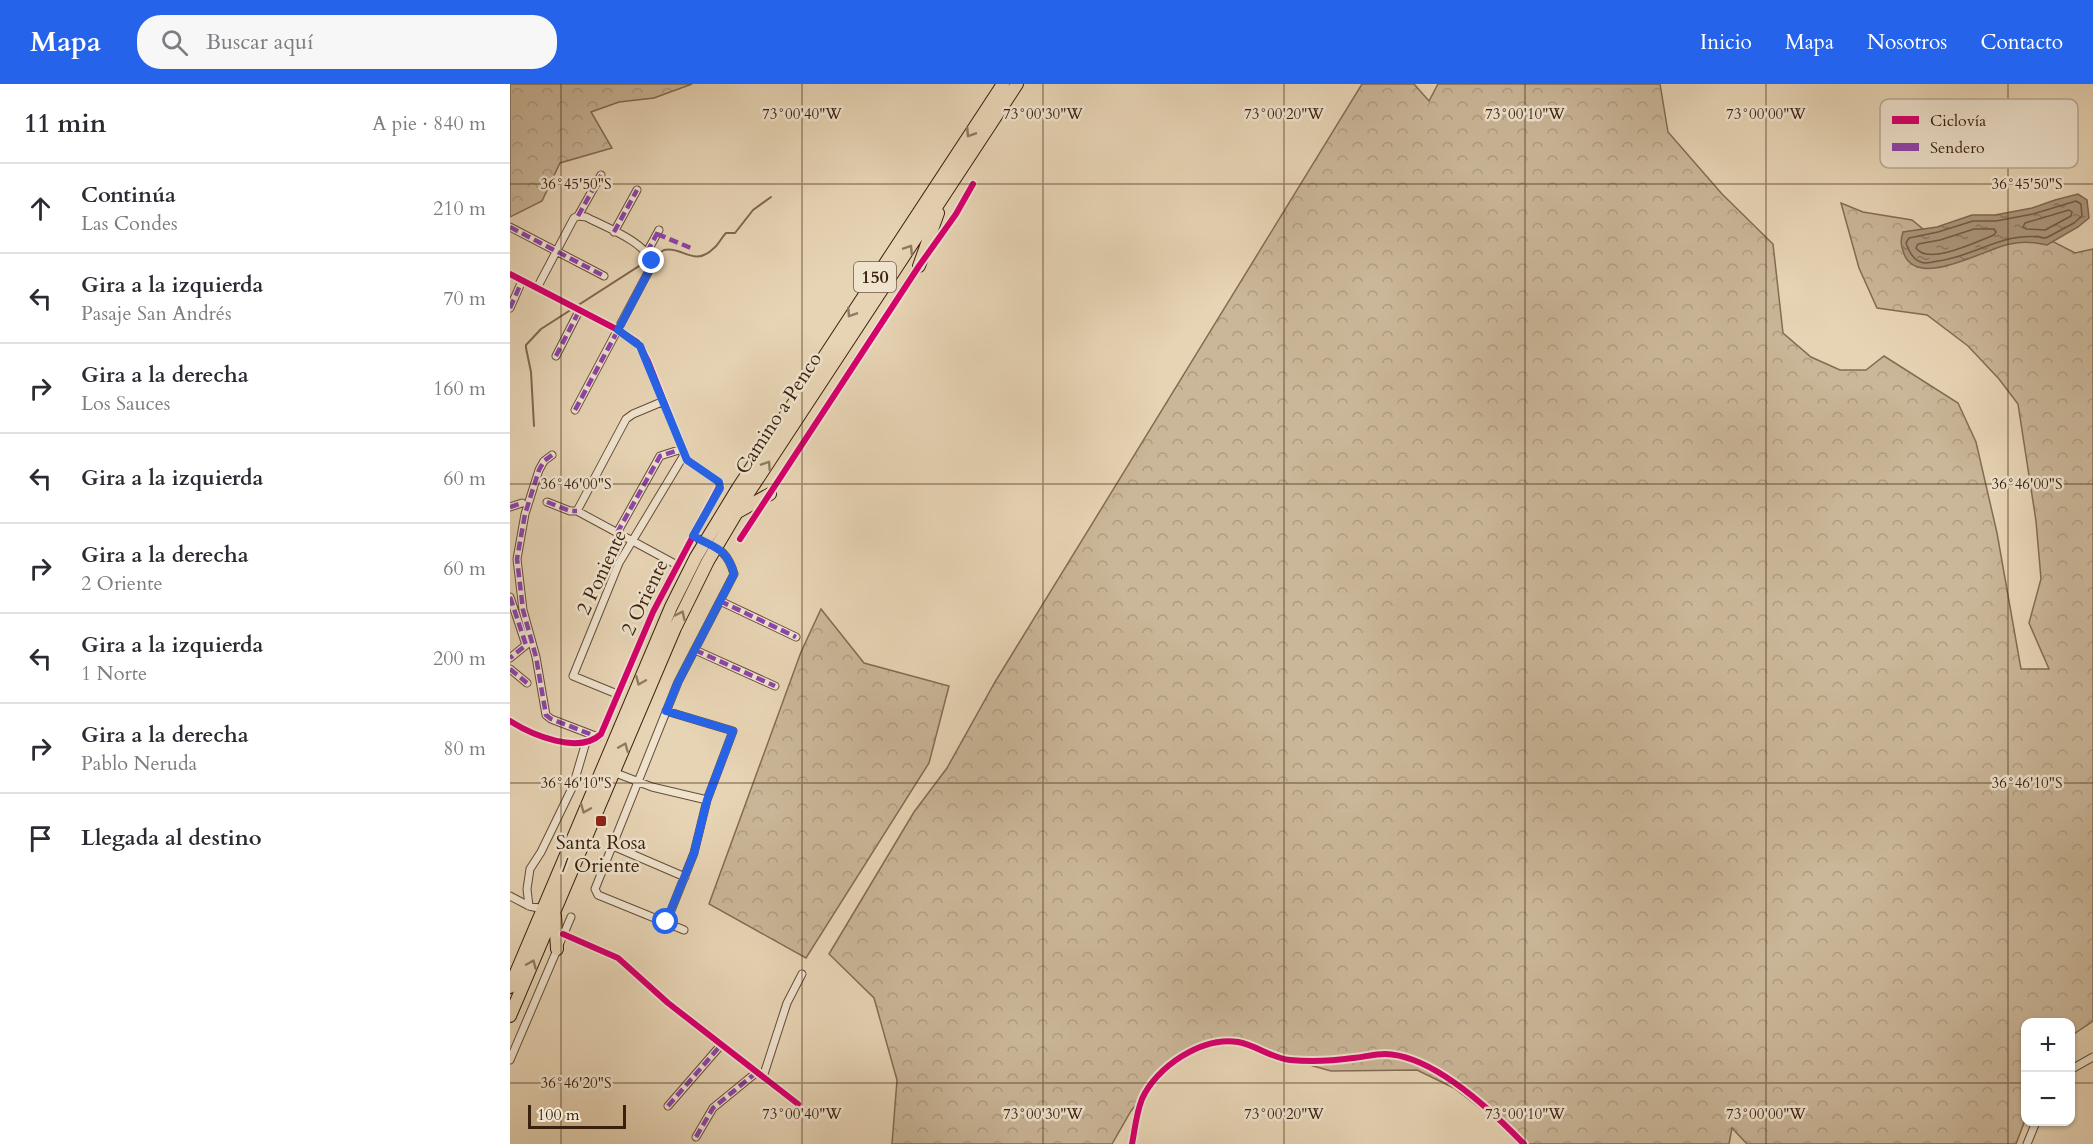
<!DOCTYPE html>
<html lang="es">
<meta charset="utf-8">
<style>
:root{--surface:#fff;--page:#f7f7f7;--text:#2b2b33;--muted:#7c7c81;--line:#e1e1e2;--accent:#2563eb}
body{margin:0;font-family:Cardo,serif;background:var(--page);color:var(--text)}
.controls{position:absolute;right:18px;bottom:18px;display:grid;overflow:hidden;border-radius:12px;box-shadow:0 2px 4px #0004}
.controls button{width:54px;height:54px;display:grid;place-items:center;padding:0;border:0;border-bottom:2px solid var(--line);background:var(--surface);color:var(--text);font:30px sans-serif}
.scale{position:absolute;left:18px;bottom:15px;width:98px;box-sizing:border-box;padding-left:6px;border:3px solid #3a210e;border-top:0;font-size:16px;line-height:21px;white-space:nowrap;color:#3a210e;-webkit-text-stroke:4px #efe3ce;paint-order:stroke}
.stop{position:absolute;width:18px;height:18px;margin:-14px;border:4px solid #2563eb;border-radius:50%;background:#fff}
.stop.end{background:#2563eb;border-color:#fff;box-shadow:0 2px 6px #0008}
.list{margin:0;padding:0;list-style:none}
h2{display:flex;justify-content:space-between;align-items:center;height:78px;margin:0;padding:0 24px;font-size:26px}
h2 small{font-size:20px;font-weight:400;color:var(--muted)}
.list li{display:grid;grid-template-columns:39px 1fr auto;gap:18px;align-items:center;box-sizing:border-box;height:90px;padding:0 24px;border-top:2px solid var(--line)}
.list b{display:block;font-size:22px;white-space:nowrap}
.list p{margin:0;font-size:20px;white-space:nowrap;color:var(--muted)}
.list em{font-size:20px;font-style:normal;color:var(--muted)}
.icon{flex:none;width:33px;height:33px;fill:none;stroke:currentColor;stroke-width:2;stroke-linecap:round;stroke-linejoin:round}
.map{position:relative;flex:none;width:1583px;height:1060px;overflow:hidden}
header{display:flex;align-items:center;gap:36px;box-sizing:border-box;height:84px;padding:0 30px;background:var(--accent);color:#fff}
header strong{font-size:28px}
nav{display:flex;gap:33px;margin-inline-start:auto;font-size:21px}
.search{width:420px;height:54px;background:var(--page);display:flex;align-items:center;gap:15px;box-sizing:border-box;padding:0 21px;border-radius:24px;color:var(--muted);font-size:22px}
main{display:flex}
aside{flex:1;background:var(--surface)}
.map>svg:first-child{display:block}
.forest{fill:url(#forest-crowns);stroke:#826c53;stroke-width:1.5}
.water{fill:url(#water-ripples);stroke:#7e6850;stroke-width:1.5}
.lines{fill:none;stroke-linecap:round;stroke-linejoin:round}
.shore{stroke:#735c45;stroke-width:1.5}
.stream{stroke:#7e6850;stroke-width:2}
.street-casing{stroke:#654e38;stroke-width:9}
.highway-casing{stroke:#3a210e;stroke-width:14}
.street{stroke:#efe3ce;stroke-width:7}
.highway{stroke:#e7d4b4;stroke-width:12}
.quiet{stroke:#8e44ad;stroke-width:4.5;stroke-dasharray:9 4.5;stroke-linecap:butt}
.cycleway-casing{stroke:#efe3ce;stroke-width:10}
.cycleway{stroke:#d6006c;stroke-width:6}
.oneway{stroke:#907a61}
.route{stroke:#2563eb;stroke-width:8}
.ticks{fill:none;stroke:#3a210e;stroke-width:1.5;stroke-opacity:0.45}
.poi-dot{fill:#8f2418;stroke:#efe3ce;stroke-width:2}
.labels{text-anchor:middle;stroke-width:5;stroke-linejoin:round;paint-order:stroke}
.shield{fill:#efe3ce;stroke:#705b48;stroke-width:1.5}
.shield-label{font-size:18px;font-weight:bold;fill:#3a210e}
.street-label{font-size:20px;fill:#3a210e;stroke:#efe3ce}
.poi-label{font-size:20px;fill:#3a210e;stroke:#efe3ce}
.key{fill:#efe3ce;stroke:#b9a994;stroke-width:1.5}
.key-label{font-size:16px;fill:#3a210e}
.ticks-label{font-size:15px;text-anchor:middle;fill:#3a210e;stroke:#efe3ce;stroke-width:5;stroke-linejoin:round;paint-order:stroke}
</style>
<header>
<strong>Mapa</strong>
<div class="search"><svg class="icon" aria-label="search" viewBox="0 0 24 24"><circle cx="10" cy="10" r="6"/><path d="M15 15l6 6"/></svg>Buscar aquí</div>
<nav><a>Inicio</a><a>Mapa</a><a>Nosotros</a><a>Contacto</a></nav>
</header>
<main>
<aside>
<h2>11 min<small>A pie · 840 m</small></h2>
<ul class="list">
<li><svg class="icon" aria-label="ahead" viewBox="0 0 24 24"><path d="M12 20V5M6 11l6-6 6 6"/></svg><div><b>Continúa</b><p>Las Condes</p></div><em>210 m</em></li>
<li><svg class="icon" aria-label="left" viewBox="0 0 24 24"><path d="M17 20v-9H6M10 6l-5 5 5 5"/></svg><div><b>Gira a la izquierda</b><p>Pasaje San Andrés</p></div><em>70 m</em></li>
<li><svg class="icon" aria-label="right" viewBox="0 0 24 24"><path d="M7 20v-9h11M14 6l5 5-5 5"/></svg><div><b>Gira a la derecha</b><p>Los Sauces</p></div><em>160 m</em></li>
<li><svg class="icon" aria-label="left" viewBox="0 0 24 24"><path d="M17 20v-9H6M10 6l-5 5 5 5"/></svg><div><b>Gira a la izquierda</b></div><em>60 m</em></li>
<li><svg class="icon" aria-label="right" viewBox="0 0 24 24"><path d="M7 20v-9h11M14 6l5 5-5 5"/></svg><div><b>Gira a la derecha</b><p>2 Oriente</p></div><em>60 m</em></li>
<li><svg class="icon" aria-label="left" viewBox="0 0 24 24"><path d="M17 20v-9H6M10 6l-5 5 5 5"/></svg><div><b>Gira a la izquierda</b><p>1 Norte</p></div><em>200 m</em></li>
<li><svg class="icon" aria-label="right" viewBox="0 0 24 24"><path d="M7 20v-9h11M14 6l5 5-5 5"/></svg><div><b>Gira a la derecha</b><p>Pablo Neruda</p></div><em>80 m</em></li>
<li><svg class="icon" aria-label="arrive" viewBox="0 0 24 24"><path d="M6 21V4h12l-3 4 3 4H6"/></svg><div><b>Llegada al destino</b></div></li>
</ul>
</aside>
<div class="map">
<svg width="1583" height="1060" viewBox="0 0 1583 1060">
<defs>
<pattern id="forest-crowns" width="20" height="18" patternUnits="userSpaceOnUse" patternTransform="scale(1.5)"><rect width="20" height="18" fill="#cab698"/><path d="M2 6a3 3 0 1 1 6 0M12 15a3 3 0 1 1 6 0" fill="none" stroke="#ae9c82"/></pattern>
<pattern id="water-ripples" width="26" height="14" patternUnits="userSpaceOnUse" patternTransform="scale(1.5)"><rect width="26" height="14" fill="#ac977c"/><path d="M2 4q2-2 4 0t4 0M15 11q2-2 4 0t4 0" fill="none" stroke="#8d7b64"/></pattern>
</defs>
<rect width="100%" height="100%" fill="#e7d4b4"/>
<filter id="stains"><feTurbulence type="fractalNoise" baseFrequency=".00333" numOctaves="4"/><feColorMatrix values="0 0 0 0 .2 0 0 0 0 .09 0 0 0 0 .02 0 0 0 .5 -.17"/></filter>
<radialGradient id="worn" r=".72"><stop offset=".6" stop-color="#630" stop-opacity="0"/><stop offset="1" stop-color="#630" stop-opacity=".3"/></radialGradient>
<path class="forest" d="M 0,0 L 182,0 L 144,14 L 109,18 L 81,28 L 102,64 L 50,79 L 32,117 L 0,133 Z
M 852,0 L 904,0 L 919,17 L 928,0 L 1150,0 L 1158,48 L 1212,110 L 1263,160 L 1273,249 L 1301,273 L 1330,286 L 1356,286 L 1374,272 L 1448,319 L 1466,358 L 1487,449 L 1511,585 L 1539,585 L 1519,539 L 1531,495 L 1526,437 L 1508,320 L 1489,295 L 1458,262 L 1417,231 L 1367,224 L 1349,184 L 1331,119 L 1353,128 L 1402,136 L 1424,154 L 1509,140 L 1565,169 L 1583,165 L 1583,937 L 1561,952 L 1560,938 L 1516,938 L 1515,1036 L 1506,1060 L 1237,1060 L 1222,1044 L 1219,1060 L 1017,1060 L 944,1004 L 907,986 L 821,987 L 720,959 L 700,960 L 664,979 L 644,998 L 621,1027 L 602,1060 L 382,1060 L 387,996 L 364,914 L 319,870 L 404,728 L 437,684 L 485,598 Z
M 311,525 L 354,579 L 439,602 L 419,679 L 296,874 L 199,820 L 291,568 Z"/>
<path class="water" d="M 1568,110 L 1577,116 L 1579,134 L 1568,143 L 1537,161 C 1525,158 1512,157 1500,160 C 1476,164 1408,206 1394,170 C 1391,161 1390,157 1393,148 L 1427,143 L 1462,131 L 1485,131 L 1522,124 L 1545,116 Z"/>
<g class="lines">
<path class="shore" d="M 1566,117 L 1571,120 L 1572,132 L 1564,139 L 1536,154 C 1494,146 1467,172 1428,177 C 1424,178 1418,179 1414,179 C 1403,177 1399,167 1396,159 L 1399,154 L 1428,148 L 1463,137 L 1486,137 L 1523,130 Z
M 1559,126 L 1562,128 L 1561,132 L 1535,146 L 1516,145 L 1513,143 L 1515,139 Z
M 1464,145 L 1484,145 L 1486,148 L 1484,151 C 1468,157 1418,182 1406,164 L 1408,160 L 1430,156 Z"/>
<path class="stream" d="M 24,342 L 21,288 L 16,264 L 16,261 L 31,245 L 154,166 C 173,162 184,184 204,164 C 209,160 211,154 216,149 L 225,149 L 243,126 L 261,113"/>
<g class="street-casing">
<path id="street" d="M 0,143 L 94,192
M 104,148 L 127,106
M 137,168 L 149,146
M 417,170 L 446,130 L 463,100
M 0,190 L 108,246 L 127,258 L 138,277 L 177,376 L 209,398 L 210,401 L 143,528 L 91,650 C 69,671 22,651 0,637
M 27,204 L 64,134 L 68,132 L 91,91
M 0,224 L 12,197
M 46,272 L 69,227
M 65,326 L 142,181 C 139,159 95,143 76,133 L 68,132
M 42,371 L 34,377 L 29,386 L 15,430 L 7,475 L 13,526 L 26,573 L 36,631 L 41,635 L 88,653
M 37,418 L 60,427 L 67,427 L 167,481
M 0,423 L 12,419
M 67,427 L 116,335 L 123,330 L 154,317
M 107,449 L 150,372 L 172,365
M 230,455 L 410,180
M 0,513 L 16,561 L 0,574
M 210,517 L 286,553
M 185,566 L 265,602
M 0,585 L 17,599
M 107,610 L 63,592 L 109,479 L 174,371
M 156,627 L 223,647 L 197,716 L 184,769 L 156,839
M 103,688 L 142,703 L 197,716
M 103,762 L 175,793
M 0,812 L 19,822 L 33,825
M 19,822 L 17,805 L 20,785 L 31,768 L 63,702 L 76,658
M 174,846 L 88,811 L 85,805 L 168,598 L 224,490 C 217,464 205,464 183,452
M 53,850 L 108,874 L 158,919 L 288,1020
M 0,976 L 61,833
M 1560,986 L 1583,973
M 253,993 L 277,919 L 292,890
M 158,1022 L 211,961
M 186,1053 L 203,1024 L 247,988
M 622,1060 C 625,1045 626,1030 632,1015 C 646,983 692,952 728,958 C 746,961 761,974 780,976 C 801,978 822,977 843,974 C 854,973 864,970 875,970 C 923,971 982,1027 1014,1060
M 1517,1060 L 1526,1038"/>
</g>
<g class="highway-casing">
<path id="highway" d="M 409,182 L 428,129
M 226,429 L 260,410
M 45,832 L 47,865
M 0,903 L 161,523 L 186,473 L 228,404 L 493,0
M 0,932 L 165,544 L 198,477 L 239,408 L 507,0"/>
</g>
<use href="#street" class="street"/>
<use href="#highway" class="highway"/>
<path class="quiet" d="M 68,132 L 91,91
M 0,143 L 94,192
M 104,148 L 127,106
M 147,150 L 181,164
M 137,168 L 149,146
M 0,224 L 12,197
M 46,272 L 69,227
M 65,326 L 108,246
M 42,371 L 34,377 L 29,386 L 15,430 L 7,475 L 13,526 L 26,573 L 36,631 L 41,635 L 88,653
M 37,418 L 60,427 L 67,427
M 0,423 L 12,419
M 107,449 L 150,372 L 172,365
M 205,464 L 218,472 L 224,490
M 0,513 L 16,561 L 0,574
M 210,517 L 286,553
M 185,566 L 265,602
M 0,585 L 17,599
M 156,627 L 223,647 L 197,716
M 158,1022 L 211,961
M 186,1053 L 203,1024 L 247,988"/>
<g class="cycleway-casing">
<path id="cycleway" d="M 0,190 L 108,246 L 127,258 L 138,277 L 177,376 L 209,398 L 210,401 L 143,528 L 91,650 C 69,671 22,651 0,637
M 230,455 L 409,182 L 446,130 L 463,100
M 53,850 L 108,874 L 158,919 L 288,1020
M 622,1060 C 625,1045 626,1030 632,1015 C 646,983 692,952 728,958 C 746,961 761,974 780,976 C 801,978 822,977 843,974 C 854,973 864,970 875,970 C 923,971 982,1027 1014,1060"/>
</g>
<use href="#cycleway" class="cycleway"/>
</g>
<defs><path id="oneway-chevron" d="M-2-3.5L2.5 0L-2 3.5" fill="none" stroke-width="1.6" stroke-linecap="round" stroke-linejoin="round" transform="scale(1.5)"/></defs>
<g class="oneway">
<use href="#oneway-chevron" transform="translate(460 49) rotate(123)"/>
<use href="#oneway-chevron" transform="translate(399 165) rotate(-57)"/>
<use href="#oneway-chevron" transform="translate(341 229) rotate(123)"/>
<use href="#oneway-chevron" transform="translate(257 381) rotate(-57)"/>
<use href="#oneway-chevron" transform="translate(171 531) rotate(-65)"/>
<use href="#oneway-chevron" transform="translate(130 597) rotate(113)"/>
<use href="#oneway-chevron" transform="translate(114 663) rotate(-67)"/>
<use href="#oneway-chevron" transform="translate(75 725) rotate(112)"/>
<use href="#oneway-chevron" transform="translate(22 880) rotate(-67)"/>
</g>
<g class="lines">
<path class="route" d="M 142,177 L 142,181 L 108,246 L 130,262 L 177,376 L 209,398 L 210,404 L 183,452 C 205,464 217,464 224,490 L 168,598 L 156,627 L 223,647 L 197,716 L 184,769 L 156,838"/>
</g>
<path class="ticks" d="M 51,0 L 51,1060M 292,0 L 292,1060M 533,0 L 533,1060M 774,0 L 774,1060M 1015,0 L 1015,1060M 1256,0 L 1256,1060M 1498,0 L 1498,1060M 0,100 L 1583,100M 0,400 L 1583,400M 0,699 L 1583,699M 0,999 L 1516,999M 1560,999 L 1583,999"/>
<rect class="poi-dot" x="85" y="731" width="12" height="12" rx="3"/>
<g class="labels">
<rect class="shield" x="344" y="178" width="42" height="30" rx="4.5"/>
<g class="shield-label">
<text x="365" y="199">150</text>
</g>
<g class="street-label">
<text transform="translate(268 329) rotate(-57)" y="7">Camino a Penco</text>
<text transform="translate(91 488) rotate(-65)" y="7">2 Poniente</text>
<text transform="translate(134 513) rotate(-64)" y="7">2 Oriente</text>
</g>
<g class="poi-label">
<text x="91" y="765">Santa Rosa<tspan x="91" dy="23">/ Oriente</tspan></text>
</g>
</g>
<rect x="1370" y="15" width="198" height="69" rx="9" class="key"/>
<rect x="1382" y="32" width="27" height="8" fill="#d6006c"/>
<rect x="1382" y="59" width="27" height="8" fill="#8e44ad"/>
<g class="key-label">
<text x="1420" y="42">Ciclovía</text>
<text x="1420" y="69">Sendero</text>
</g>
<g class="ticks-label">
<text x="292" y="35">73°00'40"W</text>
<text x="533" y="35">73°00'30"W</text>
<text x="774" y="35">73°00'20"W</text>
<text x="1015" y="35">73°00'10"W</text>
<text x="1256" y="35">73°00'00"W</text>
<text x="66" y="105">36°45'50"S</text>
<text x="1517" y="105">36°45'50"S</text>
<text x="66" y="405">36°46'00"S</text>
<text x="1517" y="405">36°46'00"S</text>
<text x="66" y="704">36°46'10"S</text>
<text x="1517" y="704">36°46'10"S</text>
<text x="66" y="1004">36°46'20"S</text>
<text x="292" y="1035">73°00'40"W</text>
<text x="533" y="1035">73°00'30"W</text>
<text x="774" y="1035">73°00'20"W</text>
<text x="1015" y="1035">73°00'10"W</text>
<text x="1256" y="1035">73°00'00"W</text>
</g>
<rect width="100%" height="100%" filter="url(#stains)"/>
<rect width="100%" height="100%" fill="url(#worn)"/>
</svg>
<div class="controls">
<button>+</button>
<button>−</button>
</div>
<div class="scale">100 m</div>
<div class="stop" style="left:156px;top:838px"></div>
<div class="stop end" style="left:142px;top:177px"></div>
</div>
</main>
